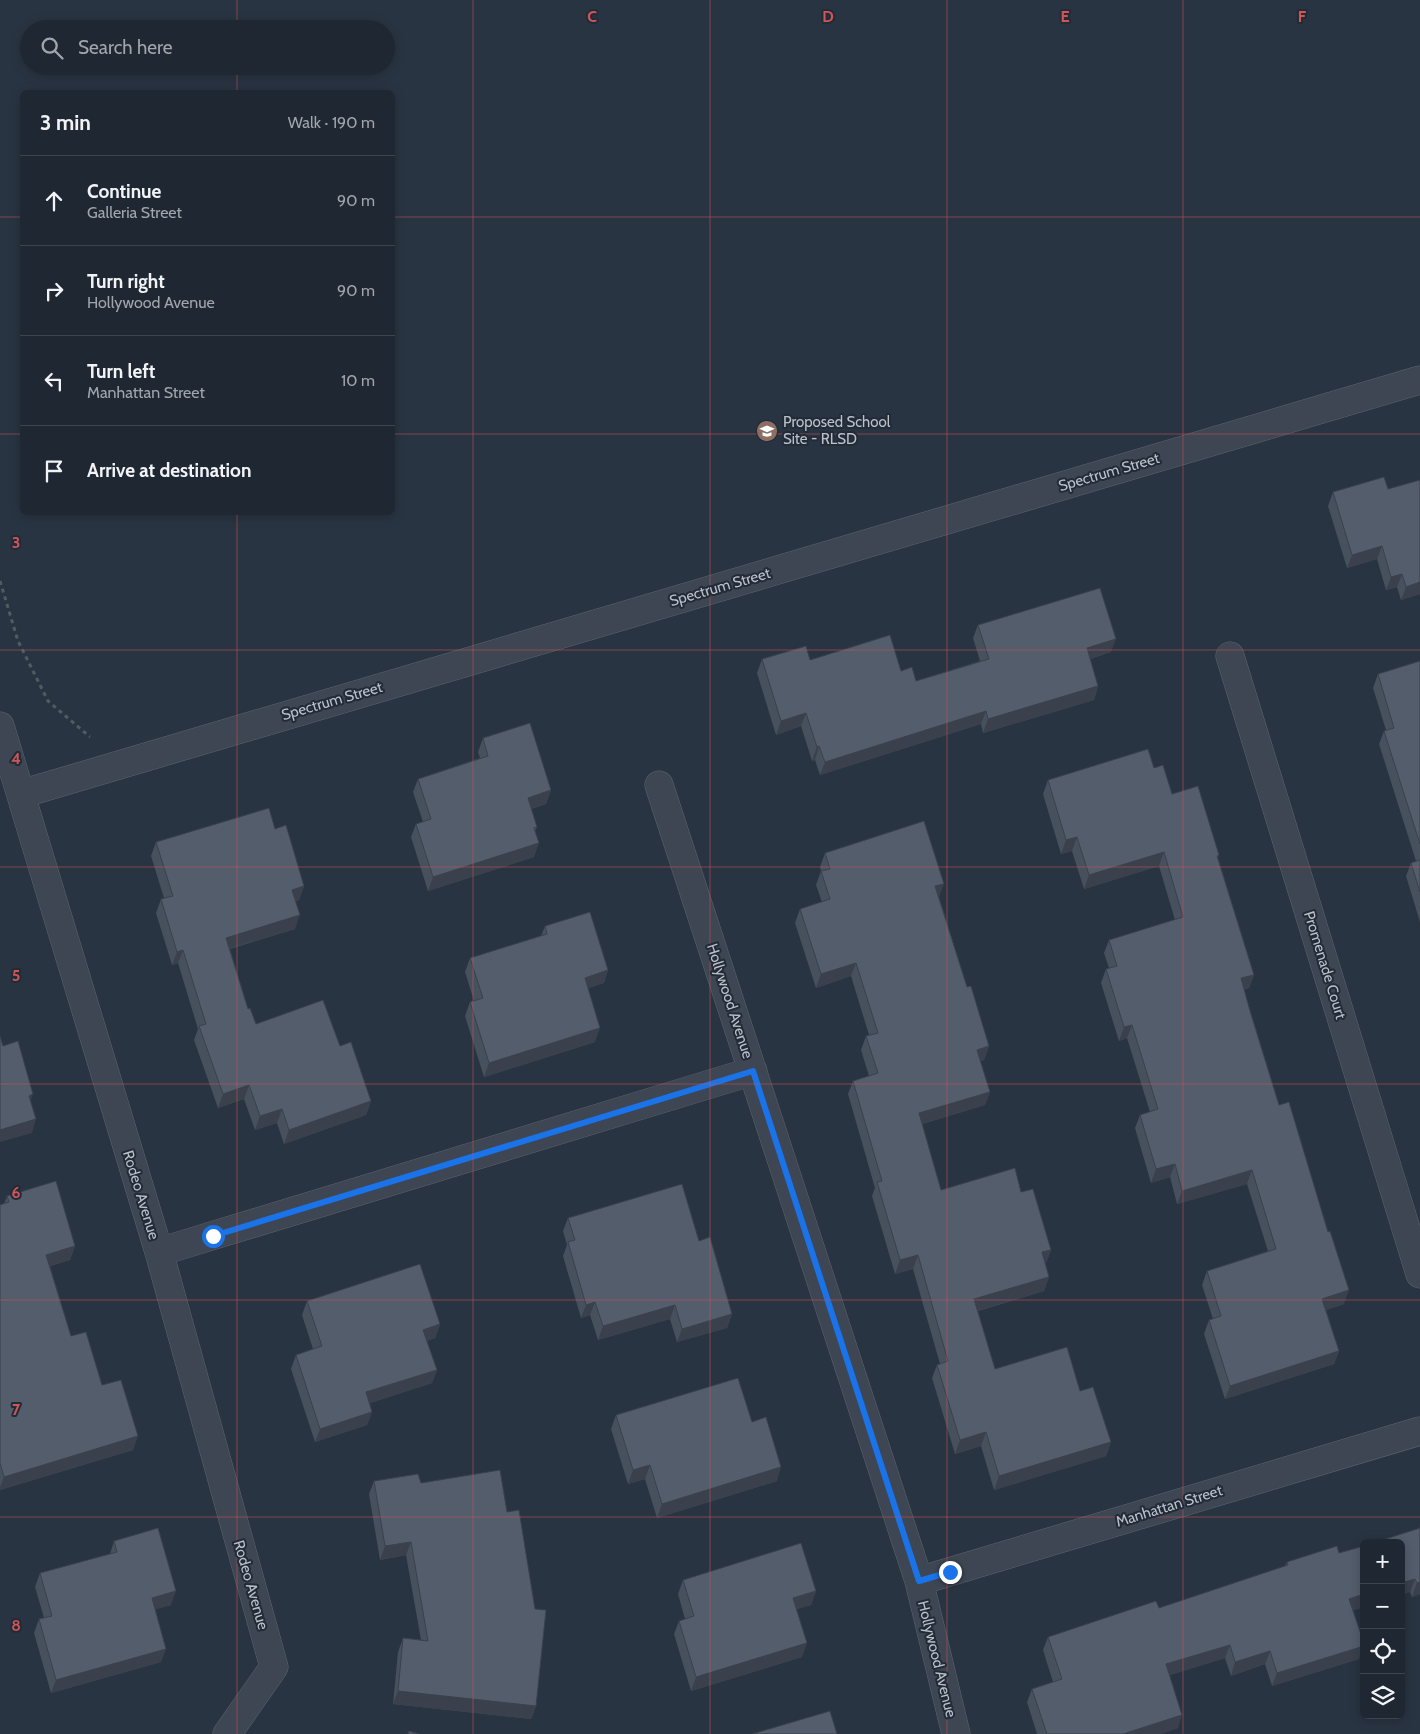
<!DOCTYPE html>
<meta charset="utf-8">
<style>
:root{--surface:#1f2732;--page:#272f3a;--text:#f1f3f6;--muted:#a1a5ac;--line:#3c444d}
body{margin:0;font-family:Cabin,sans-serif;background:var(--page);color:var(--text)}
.controls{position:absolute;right:15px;bottom:15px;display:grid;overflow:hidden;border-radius:8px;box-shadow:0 2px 12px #0003}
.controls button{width:45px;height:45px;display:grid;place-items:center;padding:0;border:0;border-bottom:1px solid var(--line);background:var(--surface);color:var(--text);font:25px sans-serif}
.stop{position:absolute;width:15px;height:15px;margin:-11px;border:4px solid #1a73e8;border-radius:50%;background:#fff}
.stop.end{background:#1a73e8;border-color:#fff;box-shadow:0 1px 5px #0008}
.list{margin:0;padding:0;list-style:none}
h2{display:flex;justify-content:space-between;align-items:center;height:65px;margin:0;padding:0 20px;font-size:21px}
h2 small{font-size:16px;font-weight:400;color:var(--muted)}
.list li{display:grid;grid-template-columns:32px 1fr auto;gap:15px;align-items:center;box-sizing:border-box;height:90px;padding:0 20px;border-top:1px solid var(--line)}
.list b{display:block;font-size:19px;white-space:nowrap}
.list p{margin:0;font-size:16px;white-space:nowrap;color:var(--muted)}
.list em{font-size:16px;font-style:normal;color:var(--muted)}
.icon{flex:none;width:28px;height:28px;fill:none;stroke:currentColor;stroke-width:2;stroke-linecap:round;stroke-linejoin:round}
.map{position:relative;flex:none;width:1420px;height:1734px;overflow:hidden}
.search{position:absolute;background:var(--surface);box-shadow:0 2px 12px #0003;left:20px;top:20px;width:375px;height:55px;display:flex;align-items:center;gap:12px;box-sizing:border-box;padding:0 18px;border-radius:28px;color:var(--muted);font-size:19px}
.panel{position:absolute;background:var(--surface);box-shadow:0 2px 12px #0003;left:20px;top:90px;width:375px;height:425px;border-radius:8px}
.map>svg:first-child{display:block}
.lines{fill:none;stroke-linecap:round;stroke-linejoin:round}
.minor-casing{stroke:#5c646f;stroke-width:29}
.path{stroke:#4b5f61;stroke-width:3;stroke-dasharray:4 4;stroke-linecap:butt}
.minor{stroke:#3d4652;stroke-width:28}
.wall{fill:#47505d}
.shaded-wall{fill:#3a414c}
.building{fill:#535d6c;stroke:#3a414c}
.route{stroke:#1a73e8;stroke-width:6}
.grid{fill:none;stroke:#ce5659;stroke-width:1;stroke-opacity:0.55}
.labels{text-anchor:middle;stroke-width:4;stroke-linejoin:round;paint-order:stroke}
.poi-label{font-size:15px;fill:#bbc1cb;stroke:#222b37;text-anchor:start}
.street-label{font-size:15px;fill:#bbc1cb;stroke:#222b37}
.grid-label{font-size:16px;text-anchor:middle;font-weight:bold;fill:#ce5659;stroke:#222b37;stroke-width:4;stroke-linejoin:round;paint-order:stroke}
</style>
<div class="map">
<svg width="1420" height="1734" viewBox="0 0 1420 1734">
<rect width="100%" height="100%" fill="#293442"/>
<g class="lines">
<g class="minor-casing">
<path id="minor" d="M 1230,656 L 1420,1274
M 0,726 L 159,1252 L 274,1667 L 227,1734
M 659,785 L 919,1581 L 956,1734
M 21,794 L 1420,380
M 159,1252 L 753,1071
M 919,1581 L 1420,1431"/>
</g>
<path class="path" d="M 0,581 L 18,641 L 48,701 L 90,737"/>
<use href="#minor" class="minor"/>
</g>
<path class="wall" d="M 1384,477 L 1420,594 L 1401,600 L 1397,587 L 1386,590 L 1377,559 L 1347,568 L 1328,506 L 1333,492 Z
M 978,625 L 1111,652 L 1090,659 L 1098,686 L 1094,700 L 983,733 L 981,724 L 820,775 L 815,760 L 812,761 L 801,726 L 776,735 L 757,673 L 762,659 L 901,671 L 916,681 L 980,661 L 973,638 Z
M 1420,661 L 1420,922 L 1406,876 L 1411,863 L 1416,861 L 1379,744 L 1384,731 L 1386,730 L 1373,688 L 1378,674 Z
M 483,738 L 551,790 L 546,804 L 531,809 L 537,827 L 535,831 L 534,857 L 428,891 L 411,837 L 416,824 L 423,822 L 413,792 L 418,779 L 480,758 L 478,752 Z
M 1154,768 L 1172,794 L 1219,855 L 1218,858 L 1254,975 L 1249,988 L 1244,990 L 1279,1105 L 1344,1304 L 1326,1310 L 1339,1351 L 1334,1364 L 1225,1399 L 1204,1334 L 1209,1320 L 1213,1319 L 1202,1285 L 1207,1271 L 1268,1251 L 1247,1184 L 1177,1204 L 1170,1177 L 1151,1183 L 1135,1128 L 1140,1115 L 1150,1112 L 1127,1038 L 1119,1041 L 1101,983 L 1106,969 L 1109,968 L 1104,953 L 1109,940 L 1175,920 L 1159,866 L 1084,889 L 1072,851 L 1061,854 L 1043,794 L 1048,780 Z
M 275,829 L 304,886 L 299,900 L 295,901 L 295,929 L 230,949 L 248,1009 L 256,1024 L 340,1046 L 371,1101 L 366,1115 L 284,1144 L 277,1123 L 255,1130 L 244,1099 L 218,1108 L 194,1040 L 198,1029 L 178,963 L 172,965 L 156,913 L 161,899 L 164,898 L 151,856 L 156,842 Z
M 825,853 L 939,897 L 967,987 L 989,1046 L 984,1060 L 980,1061 L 990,1092 L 985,1105 L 922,1124 L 941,1190 L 1021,1192 L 1051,1250 L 1046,1263 L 1045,1263 L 1049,1277 L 1044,1291 L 978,1311 L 995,1369 L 1080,1391 L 1111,1442 L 1106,1456 L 994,1490 L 981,1446 L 955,1454 L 932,1378 L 937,1365 L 940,1364 L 913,1269 L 895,1274 L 872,1196 L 875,1188 L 848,1094 L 853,1081 L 869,1076 L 861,1050 L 866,1036 L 869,1035 L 851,976 L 816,988 L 795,923 L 800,909 L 822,902 L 816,885 L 821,871 L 820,867 Z
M 545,926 L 608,970 L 604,983 L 588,988 L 595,1042 L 484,1077 L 465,1016 L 470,1002 L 474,1001 L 465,972 L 470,958 L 541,936 Z
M 7,1196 L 75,1246 L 70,1260 L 50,1266 L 71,1336 L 102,1385 L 133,1450 L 0,1490 L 0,1205 L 4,1204 Z
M 568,1218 L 699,1241 L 732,1314 L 727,1328 L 677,1342 L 670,1319 L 598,1340 L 590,1315 L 581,1318 L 563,1256 L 567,1245 L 563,1231 Z
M 307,1301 L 440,1324 L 435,1338 L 427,1341 L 437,1370 L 432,1383 L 370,1403 L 372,1412 L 367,1425 L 315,1442 L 291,1369 L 296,1355 L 313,1349 L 302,1315 Z
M 616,1415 L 752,1422 L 777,1481 L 657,1518 L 645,1479 L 628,1484 L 611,1429 Z
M 374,1481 L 421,1483 L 536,1706 L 531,1719 L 393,1704 L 398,1652 L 403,1638 L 421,1640 L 406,1555 L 380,1560 L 369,1494 Z
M 1420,1526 L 1420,1594 L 1412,1597 L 1410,1592 Z
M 114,1541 L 171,1605 L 155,1609 L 161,1662 L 51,1693 L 34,1633 L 39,1619 L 44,1618 L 35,1587 L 40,1573 L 110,1554 Z
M 1364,1546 L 1364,1607 L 1353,1610 L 1359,1659 L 1272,1686 L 1265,1664 L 1231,1676 L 1225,1658 L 1170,1675 L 1178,1728 L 1160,1734 L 1037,1734 L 1027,1702 L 1032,1689 L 1053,1682 L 1043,1650 L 1048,1637 L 1159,1608 L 1285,1566 L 1287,1562 L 1339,1553 Z
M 683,1580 L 816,1591 L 811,1605 L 796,1609 L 802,1657 L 691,1691 L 674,1634 L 679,1621 L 685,1619 L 678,1594 Z"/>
<path class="shaded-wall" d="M 1382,546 L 1377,559 L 1347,568 L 1352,555 Z
M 1402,574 L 1397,587 L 1386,590 L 1391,577 Z
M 1420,582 L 1420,594 L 1401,600 L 1406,587 Z
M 1116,639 L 1111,652 L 1082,661 L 1087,648 Z
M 1098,686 L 1094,700 L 983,733 L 988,719 Z
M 986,711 L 981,724 L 820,775 L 825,762 Z
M 806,713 L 801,726 L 776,735 L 781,721 Z
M 819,746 L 815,760 L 812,761 L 817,747 Z
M 551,790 L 546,804 L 523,811 L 528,798 Z
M 1077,837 L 1072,851 L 1061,854 L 1066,840 Z
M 539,843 L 534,857 L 428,891 L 433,877 Z
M 1164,852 L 1159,866 L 1084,889 L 1089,875 Z
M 944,884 L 939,897 L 930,900 L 935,886 Z
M 304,886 L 299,900 L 287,904 L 292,890 Z
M 300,915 L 295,929 L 221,951 L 226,938 Z
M 183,950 L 178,963 L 172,965 L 177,952 Z
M 856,963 L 851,976 L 816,988 L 821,974 Z
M 608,970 L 604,983 L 580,991 L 585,978 Z
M 1254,975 L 1249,988 L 1236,992 L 1241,978 Z
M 1132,1025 L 1127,1038 L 1119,1041 L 1124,1027 Z
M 600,1028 L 595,1042 L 484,1077 L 489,1063 Z
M 989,1046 L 984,1060 L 972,1063 L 977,1050 Z
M 249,1085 L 244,1099 L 218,1108 L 223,1094 Z
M 990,1092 L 985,1105 L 914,1126 L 919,1113 Z
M 33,1094 L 28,1108 L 29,1096 Z
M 371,1101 L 366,1115 L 284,1144 L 289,1130 Z
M 282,1109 L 277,1123 L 255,1130 L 260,1116 Z
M 36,1119 L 32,1133 L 0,1142 L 0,1130 Z
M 1175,1164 L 1170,1177 L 1151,1183 L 1156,1169 Z
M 1252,1170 L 1247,1184 L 1177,1204 L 1182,1191 Z
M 75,1246 L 70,1260 L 41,1268 L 46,1255 Z
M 1051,1250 L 1046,1263 L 1037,1265 L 1042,1252 Z
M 918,1255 L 913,1269 L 895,1274 L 900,1260 Z
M 1049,1277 L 1044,1291 L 969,1313 L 974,1299 Z
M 1349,1290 L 1344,1304 L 1317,1313 L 1322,1299 Z
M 595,1302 L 590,1315 L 581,1318 L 586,1305 Z
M 675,1305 L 670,1319 L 598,1340 L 603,1326 Z
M 732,1314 L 727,1328 L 677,1342 L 682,1329 Z
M 440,1324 L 435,1338 L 418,1344 L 423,1330 Z
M 1339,1351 L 1334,1364 L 1225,1399 L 1230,1386 Z
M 437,1370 L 432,1383 L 361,1406 L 366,1392 Z
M 372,1412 L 367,1425 L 315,1442 L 320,1429 Z
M 986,1432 L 981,1446 L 955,1454 L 960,1440 Z
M 138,1436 L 133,1450 L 0,1490 L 0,1487 L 4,1477 Z
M 1111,1442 L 1106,1456 L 994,1490 L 999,1476 Z
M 650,1465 L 645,1479 L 628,1484 L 633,1470 Z
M 781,1467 L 777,1481 L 657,1518 L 662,1504 Z
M 411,1542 L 406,1555 L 380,1560 L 385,1546 Z
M 1415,1579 L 1410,1592 L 1401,1595 L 1401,1583 Z
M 1420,1582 L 1420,1594 L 1412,1597 L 1417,1583 Z
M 176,1591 L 171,1605 L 147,1612 L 152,1598 Z
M 816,1591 L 811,1605 L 788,1612 L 793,1598 Z
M 1364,1594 L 1364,1607 L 1344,1612 L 1349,1599 Z
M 807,1643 L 802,1657 L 691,1691 L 696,1677 Z
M 1230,1645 L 1225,1658 L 1161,1678 L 1166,1664 Z
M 1364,1646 L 1359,1659 L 1272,1686 L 1277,1673 Z
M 166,1649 L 161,1662 L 51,1693 L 56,1680 Z
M 1270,1651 L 1265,1664 L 1231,1676 L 1235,1662 Z
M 398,1691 L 536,1706 L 531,1719 L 393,1704 Z
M 1182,1715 L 1178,1728 L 1160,1734 L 1123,1734 Z"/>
<path class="building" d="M 1384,477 L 1388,489 L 1420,480 L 1420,582 L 1406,587 L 1402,574 L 1391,577 L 1382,546 L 1352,555 L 1333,492 Z
M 1100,588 L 1116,639 L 1087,648 L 1098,686 L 988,719 L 986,711 L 825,762 L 819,746 L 817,747 L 806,713 L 781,721 L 762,659 L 806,646 L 810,660 L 890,635 L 901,671 L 912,667 L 916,681 L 989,659 L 978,625 Z
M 1420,661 L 1420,844 L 1384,731 L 1394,728 L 1378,674 Z
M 530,723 L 551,790 L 528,798 L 537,827 L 534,828 L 539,843 L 433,877 L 416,824 L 431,819 L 418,779 L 488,756 L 483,738 Z
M 1148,749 L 1154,768 L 1163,765 L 1172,794 L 1198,786 L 1219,855 L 1217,856 L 1254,975 L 1241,978 L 1250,1011 L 1279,1105 L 1289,1102 L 1328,1232 L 1330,1231 L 1349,1290 L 1322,1299 L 1339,1351 L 1230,1386 L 1209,1320 L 1221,1316 L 1207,1271 L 1276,1249 L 1252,1170 L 1182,1191 L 1175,1164 L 1156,1169 L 1140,1115 L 1158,1109 L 1132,1025 L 1124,1027 L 1106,969 L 1117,966 L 1109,940 L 1183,917 L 1164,852 L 1089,875 L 1077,837 L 1066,840 L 1048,780 Z
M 269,808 L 275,829 L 286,825 L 304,886 L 292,890 L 300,915 L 226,938 L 248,1009 L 250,1008 L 256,1024 L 323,1000 L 340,1046 L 351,1042 L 371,1101 L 289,1130 L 282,1109 L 260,1116 L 249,1085 L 223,1094 L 199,1026 L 206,1024 L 183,950 L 177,952 L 161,899 L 173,896 L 156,842 Z
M 924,821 L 944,884 L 935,886 L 967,987 L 971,986 L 989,1046 L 977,1050 L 990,1092 L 919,1113 L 941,1190 L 1015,1168 L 1021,1192 L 1033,1189 L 1051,1250 L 1042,1252 L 1049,1277 L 974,1299 L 995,1369 L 1067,1347 L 1080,1391 L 1093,1387 L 1111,1442 L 999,1476 L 986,1432 L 960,1440 L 937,1365 L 948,1361 L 918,1255 L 900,1260 L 877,1182 L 882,1181 L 853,1081 L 878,1073 L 866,1036 L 878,1033 L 856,963 L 821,974 L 800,909 L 830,899 L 821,871 L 830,869 L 825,853 Z
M 1420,860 L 1420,892 L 1411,863 Z
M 590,912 L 608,970 L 585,978 L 600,1028 L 489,1063 L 470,1002 L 483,998 L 470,958 L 547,934 L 545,926 Z
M 0,1036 L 3,1046 L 18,1041 L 33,1094 L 29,1096 L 36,1119 L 0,1130 Z
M 56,1181 L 75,1246 L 46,1255 L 71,1336 L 86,1332 L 102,1385 L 121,1380 L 138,1436 L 4,1477 L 0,1463 L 0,1205 L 9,1202 L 7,1196 Z
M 682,1184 L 699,1241 L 710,1237 L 732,1314 L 682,1329 L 675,1305 L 603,1326 L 595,1302 L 586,1305 L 568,1242 L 575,1240 L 568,1218 Z
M 420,1264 L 440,1324 L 423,1330 L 437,1370 L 366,1392 L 372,1412 L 320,1429 L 296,1355 L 322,1346 L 307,1301 Z
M 738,1378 L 752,1422 L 766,1417 L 781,1467 L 662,1504 L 650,1465 L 633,1470 L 616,1415 Z
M 500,1470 L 507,1512 L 519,1510 L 535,1609 L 546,1610 L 536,1706 L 398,1691 L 403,1638 L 428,1641 L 411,1542 L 385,1546 L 374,1481 L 418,1474 L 421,1483 Z
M 158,1528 L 176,1591 L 152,1598 L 166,1649 L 56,1680 L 39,1619 L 52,1616 L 40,1573 L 117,1552 L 114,1541 Z
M 1420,1528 L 1420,1582 L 1417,1583 L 1415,1579 L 1401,1583 L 1401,1543 L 1373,1543 Z
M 801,1543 L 816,1591 L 793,1598 L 807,1643 L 696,1677 L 679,1621 L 694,1616 L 683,1580 Z
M 1337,1546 L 1339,1553 L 1364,1546 L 1364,1594 L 1349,1599 L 1364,1643 L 1364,1646 L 1277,1673 L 1270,1651 L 1235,1662 L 1230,1645 L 1166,1664 L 1182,1715 L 1123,1734 L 1047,1734 L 1032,1689 L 1062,1679 L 1048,1637 L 1156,1601 L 1159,1608 L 1288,1565 L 1287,1562 Z
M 830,1711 L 837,1734 L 752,1734 Z
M 409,1731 L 419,1734 L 408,1734 Z"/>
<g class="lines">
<path class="route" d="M 213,1236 L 753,1071 L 919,1581 L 950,1572"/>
</g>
<path class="grid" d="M 237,0 L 237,29M 473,0 L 473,1734M 710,0 L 710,1734M 947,0 L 947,1734M 1183,0 L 1183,1734M 237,66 L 237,92M 0,217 L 22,217M 392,217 L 1420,217M 0,434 L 22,434M 392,434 L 1420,434M 237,512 L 237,1734M 0,650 L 1420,650M 0,867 L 1420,867M 0,1084 L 1420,1084M 0,1300 L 1420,1300M 0,1517 L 1420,1517"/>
<defs>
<g id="school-disc" transform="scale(1.125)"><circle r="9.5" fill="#8d6e63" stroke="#222b37"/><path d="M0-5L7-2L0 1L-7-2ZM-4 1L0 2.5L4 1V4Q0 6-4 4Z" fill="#fff"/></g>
</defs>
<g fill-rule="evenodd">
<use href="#school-disc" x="767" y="431"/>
</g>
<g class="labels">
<g class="poi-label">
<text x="783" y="427">Proposed School<tspan x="783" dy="17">Site - RLSD</tspan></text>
</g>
<g class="street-label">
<text transform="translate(1109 472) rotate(-16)" y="5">Spectrum Street</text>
<text transform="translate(720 587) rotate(-16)" y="5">Spectrum Street</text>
<text transform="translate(332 701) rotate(-16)" y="5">Spectrum Street</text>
<text transform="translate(1325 965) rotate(73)" y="5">Promenade Court</text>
<text transform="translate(730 1001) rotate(72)" y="5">Hollywood Avenue</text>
<text transform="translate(141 1195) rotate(73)" y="5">Rodeo Avenue</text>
<text transform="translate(1169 1506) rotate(-17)" y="5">Manhattan Street</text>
<text transform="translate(251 1585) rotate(74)" y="5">Rodeo Avenue</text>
<text transform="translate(937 1659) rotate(76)" y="5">Hollywood Avenue</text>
</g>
</g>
<g class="grid-label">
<text x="592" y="22">C</text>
<text x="828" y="22">D</text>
<text x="1065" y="22">E</text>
<text x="1302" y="22">F</text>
<text x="16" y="548">3</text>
<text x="16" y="764">4</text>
<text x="16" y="981">5</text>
<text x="16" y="1198">6</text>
<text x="16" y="1415">7</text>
<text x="16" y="1631">8</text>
</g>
</svg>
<div class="controls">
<button>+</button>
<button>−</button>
<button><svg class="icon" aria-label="locate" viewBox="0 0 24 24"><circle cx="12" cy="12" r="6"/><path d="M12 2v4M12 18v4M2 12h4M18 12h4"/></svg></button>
<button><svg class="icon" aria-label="layers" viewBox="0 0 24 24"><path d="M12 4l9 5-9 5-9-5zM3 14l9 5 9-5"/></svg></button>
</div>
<div class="stop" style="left:213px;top:1236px"></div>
<div class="stop end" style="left:950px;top:1572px"></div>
<div class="search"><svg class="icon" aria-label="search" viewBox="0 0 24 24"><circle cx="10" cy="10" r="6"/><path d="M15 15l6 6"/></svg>Search here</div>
<section class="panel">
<h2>3 min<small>Walk · 190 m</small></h2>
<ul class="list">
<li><svg class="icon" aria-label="ahead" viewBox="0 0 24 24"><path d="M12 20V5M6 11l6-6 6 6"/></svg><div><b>Continue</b><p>Galleria Street</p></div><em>90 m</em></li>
<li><svg class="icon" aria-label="right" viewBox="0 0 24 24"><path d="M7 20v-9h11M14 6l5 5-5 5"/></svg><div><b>Turn right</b><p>Hollywood Avenue</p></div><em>90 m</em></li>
<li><svg class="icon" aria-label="left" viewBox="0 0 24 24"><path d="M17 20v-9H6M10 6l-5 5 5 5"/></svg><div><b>Turn left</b><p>Manhattan Street</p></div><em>10 m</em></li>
<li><svg class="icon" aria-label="arrive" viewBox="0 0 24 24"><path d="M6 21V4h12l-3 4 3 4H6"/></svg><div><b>Arrive at destination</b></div></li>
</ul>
</section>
</div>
